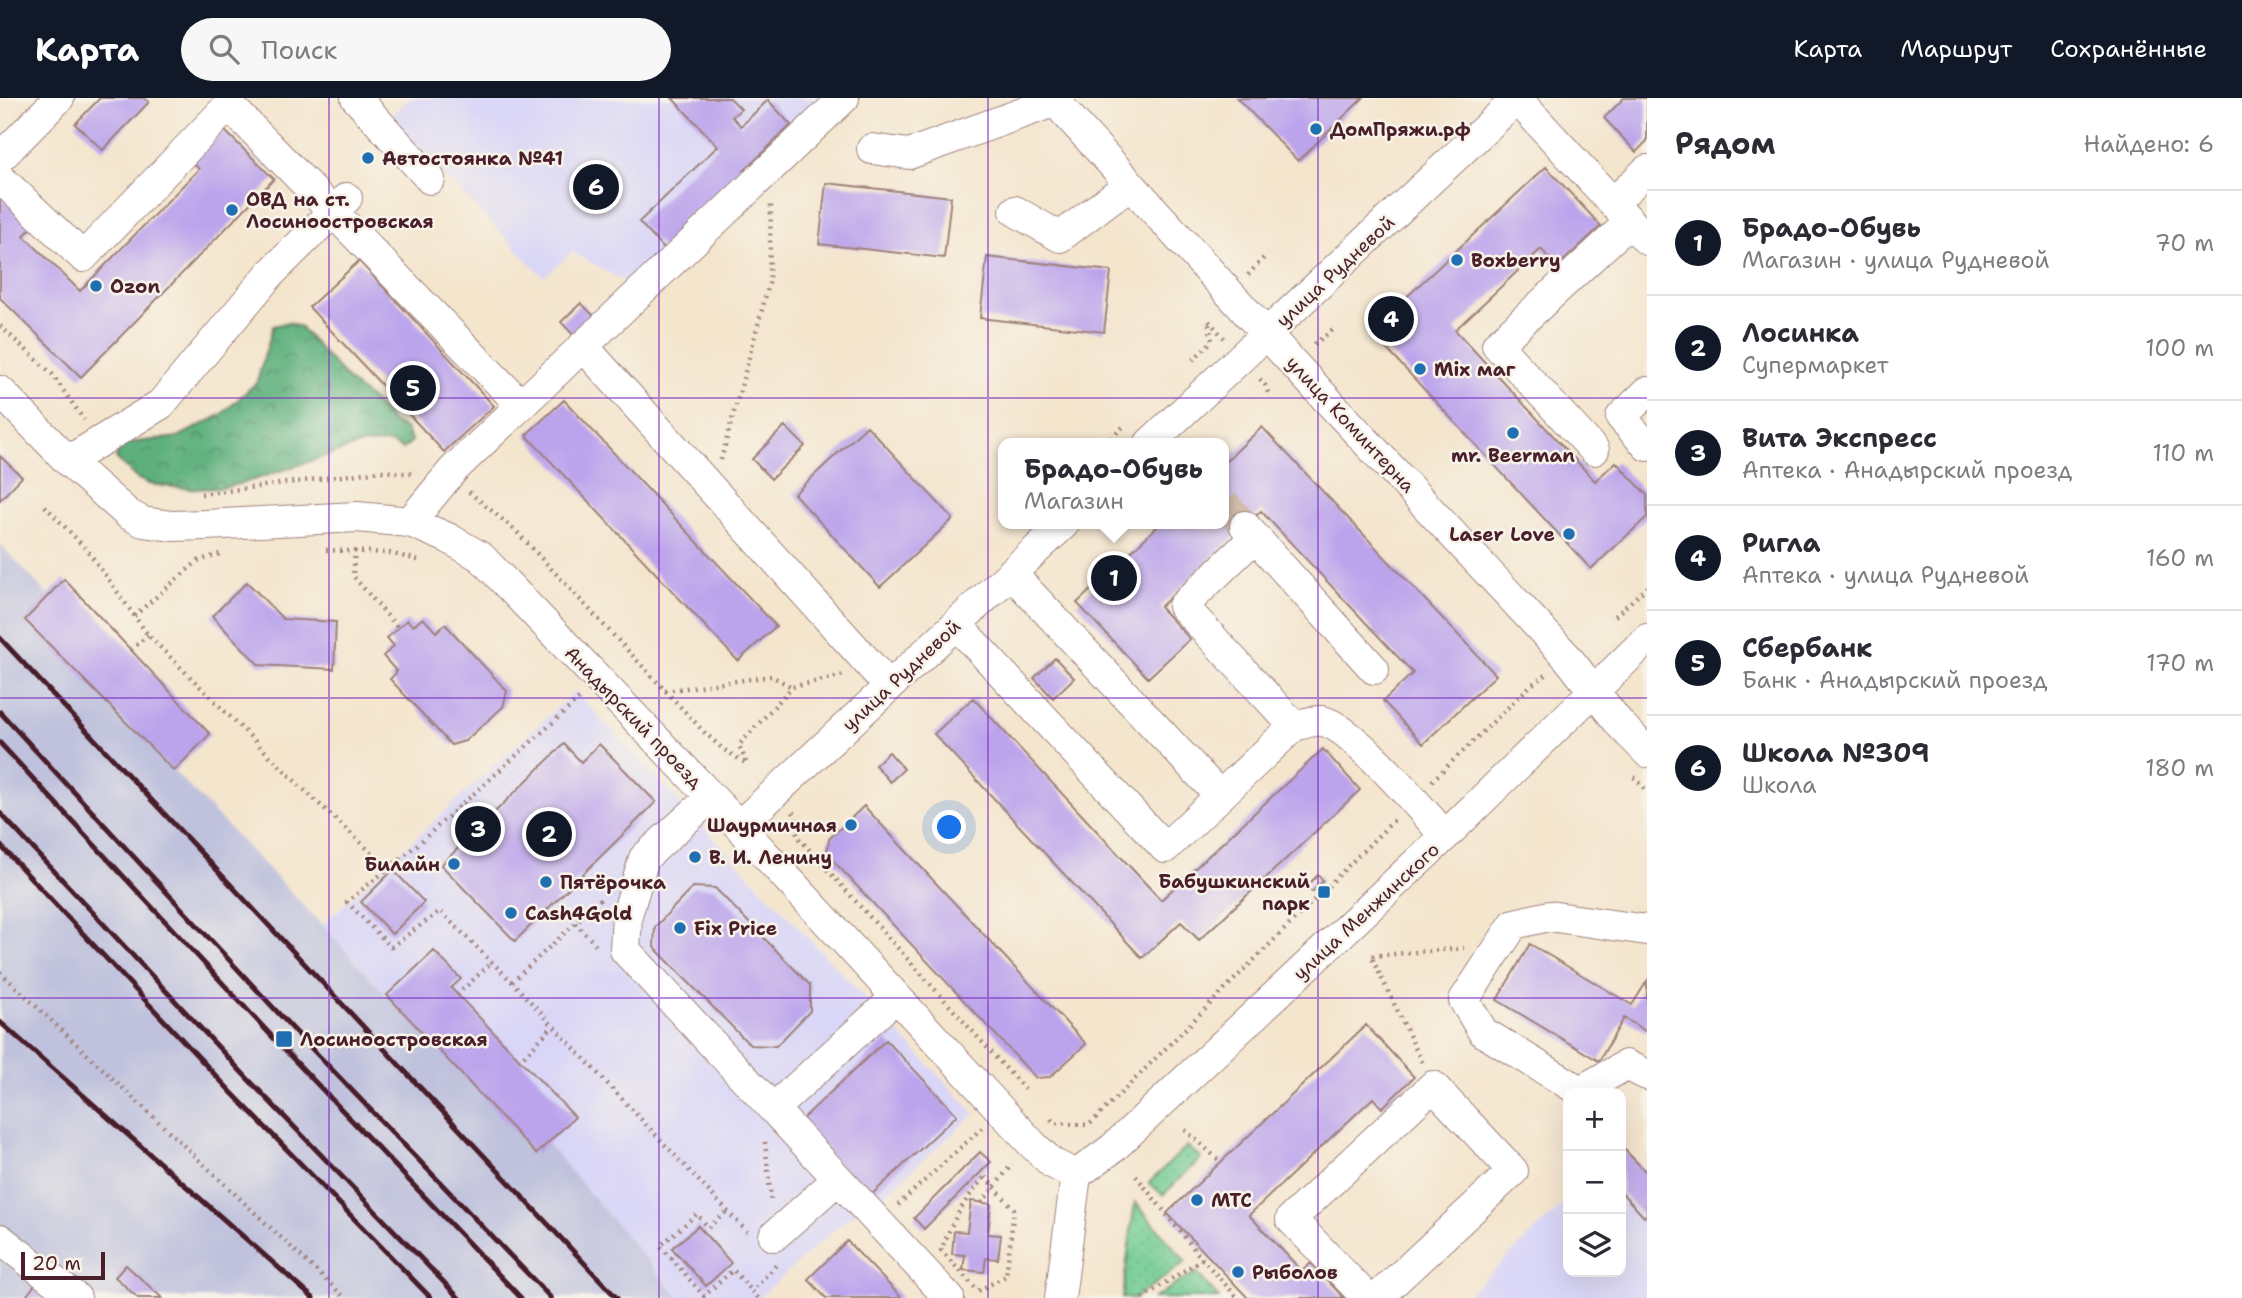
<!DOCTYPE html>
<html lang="ru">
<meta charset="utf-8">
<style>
:root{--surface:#fff;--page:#f7f7f7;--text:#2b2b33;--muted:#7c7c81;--line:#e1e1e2;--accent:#111827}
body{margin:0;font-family:"Shantell Sans",sans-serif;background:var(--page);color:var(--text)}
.controls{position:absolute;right:21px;bottom:21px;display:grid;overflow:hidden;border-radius:14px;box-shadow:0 7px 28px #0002}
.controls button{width:63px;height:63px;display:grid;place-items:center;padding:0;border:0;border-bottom:2px solid var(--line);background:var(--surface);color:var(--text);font:35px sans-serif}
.scale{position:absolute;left:21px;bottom:18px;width:84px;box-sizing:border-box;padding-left:7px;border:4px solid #4a1f2b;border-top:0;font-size:19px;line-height:24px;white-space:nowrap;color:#4a1f2b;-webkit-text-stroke:5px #f7f3e8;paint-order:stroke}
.you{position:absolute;left:950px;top:730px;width:24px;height:24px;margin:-18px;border:5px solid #fff;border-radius:50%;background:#1a73e8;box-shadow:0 0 0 10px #1a73e833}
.badge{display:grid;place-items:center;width:46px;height:46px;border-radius:50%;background:var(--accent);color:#fff;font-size:23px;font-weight:700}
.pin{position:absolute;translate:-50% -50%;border:4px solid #fff;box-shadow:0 2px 7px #0006}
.popup{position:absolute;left:998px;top:340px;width:231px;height:91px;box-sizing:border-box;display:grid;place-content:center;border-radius:14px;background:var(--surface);filter:drop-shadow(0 2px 5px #0005);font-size:23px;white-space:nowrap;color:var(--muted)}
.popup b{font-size:26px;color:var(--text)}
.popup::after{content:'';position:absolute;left:50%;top:100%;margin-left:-14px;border:14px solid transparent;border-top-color:var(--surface)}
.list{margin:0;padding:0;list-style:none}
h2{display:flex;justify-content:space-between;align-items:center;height:91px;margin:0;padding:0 28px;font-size:30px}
h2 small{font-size:23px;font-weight:400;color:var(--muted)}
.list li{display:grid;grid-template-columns:46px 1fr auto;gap:21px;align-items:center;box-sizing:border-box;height:105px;padding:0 28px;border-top:2px solid var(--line)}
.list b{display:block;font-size:26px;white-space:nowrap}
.list p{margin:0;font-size:23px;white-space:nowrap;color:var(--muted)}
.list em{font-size:23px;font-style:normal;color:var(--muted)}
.icon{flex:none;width:38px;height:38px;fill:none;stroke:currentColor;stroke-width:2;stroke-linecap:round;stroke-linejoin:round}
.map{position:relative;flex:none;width:1647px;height:1200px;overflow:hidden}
header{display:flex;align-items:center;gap:42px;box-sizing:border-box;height:98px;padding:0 35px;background:var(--accent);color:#fff}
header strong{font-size:33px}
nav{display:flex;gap:38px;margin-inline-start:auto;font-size:24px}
.search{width:490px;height:63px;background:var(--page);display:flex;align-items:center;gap:18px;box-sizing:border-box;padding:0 24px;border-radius:38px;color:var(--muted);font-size:26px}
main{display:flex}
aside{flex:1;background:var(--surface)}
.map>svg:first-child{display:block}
.built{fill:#d9d6f7}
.railway{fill:#c0c2dd}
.grass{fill:url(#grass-dots);stroke:#5e765f;stroke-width:2}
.forest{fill:url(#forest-crowns);stroke:#546854;stroke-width:2}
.building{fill:#bca4ec}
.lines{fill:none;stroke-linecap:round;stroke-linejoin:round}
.minor-tunnel{stroke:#d2bdad;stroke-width:30;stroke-dasharray:30 15;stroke-linecap:butt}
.minor-casing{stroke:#9f827c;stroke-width:32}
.path{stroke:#9f827c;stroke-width:4.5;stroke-dasharray:2 5;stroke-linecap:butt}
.minor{stroke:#fff;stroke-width:30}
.rail{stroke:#4a1f2b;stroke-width:5}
.grid{fill:none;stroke:#7b2cbf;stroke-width:2;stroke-opacity:0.55}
.poi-dot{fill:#1f6fb2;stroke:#f7f3e8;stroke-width:2.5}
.labels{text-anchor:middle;stroke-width:5;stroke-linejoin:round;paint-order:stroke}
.poi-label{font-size:19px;font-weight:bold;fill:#4a1f2b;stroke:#f7f3e8;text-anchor:start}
.street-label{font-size:19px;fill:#4a1f2b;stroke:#f7f3e8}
</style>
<header>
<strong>Карта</strong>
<div class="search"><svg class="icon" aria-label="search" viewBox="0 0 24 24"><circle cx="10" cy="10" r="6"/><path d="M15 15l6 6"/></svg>Поиск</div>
<nav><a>Карта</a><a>Маршрут</a><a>Сохранённые</a></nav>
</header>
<main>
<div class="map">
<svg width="1647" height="1200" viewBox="0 0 1647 1200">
<defs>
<pattern id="grass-dots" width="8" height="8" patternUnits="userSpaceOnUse" patternTransform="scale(1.75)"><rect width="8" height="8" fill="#72cc93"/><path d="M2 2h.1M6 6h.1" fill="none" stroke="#64af7f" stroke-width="1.8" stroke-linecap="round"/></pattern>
<pattern id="forest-crowns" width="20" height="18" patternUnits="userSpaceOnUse" patternTransform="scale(1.75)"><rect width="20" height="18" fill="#5db07d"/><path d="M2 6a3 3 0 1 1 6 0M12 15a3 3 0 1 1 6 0" fill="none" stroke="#4f8f67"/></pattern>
</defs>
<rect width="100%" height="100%" fill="#f7f3e8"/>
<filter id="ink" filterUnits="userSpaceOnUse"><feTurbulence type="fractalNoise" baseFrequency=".0143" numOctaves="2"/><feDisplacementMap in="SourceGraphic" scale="14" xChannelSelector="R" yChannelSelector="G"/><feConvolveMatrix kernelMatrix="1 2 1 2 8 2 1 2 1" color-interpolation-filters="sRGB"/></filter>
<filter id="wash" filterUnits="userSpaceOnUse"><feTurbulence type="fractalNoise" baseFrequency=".00686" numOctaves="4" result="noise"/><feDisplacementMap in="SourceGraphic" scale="28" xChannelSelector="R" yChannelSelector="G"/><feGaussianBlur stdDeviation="1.57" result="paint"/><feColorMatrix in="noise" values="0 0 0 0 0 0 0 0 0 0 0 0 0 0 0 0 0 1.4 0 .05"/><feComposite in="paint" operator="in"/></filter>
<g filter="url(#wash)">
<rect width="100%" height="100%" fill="#f4e5cd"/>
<path class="built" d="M 410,0 L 821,0 L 744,73 L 632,188 L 572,154 L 544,179 L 389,20 Z
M 575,593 L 975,1016 L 872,1107 L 847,1120 L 759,1200 L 679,1200 L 547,1045 L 451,890 L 460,881 L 433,853 L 387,897 L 322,827 Z
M 1621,1096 L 1647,1124 L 1647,1200 L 1464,1200 L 1568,1102 L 1568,1174 L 1621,1174 Z"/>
<path class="railway" d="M 0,446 L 48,497 L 64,481 L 210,636 L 174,673 L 322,827 L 386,897 L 434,853 L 460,881 L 451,891 L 547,1045 L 679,1200 L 0,1200 Z"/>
<path class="grass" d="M 1187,1048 L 1201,1060 L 1163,1097 L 1149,1085 Z
M 1135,1104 L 1186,1164 L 1135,1200 L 1122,1200 Z
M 1196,1174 L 1219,1200 L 1154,1200 Z"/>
<path class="forest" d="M 288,224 L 300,229 L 350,284 L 372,302 L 392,324 L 405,331 L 412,343 L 403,351 L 390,345 L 362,346 L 250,383 L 223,390 L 193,391 L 149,386 L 136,380 L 116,360 L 120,346 L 178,339 L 221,317 L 257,284 L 273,228 Z"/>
<g id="blocks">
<path class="building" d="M 100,0 L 144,0 L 149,4 L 103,52 L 75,26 Z
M 672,0 L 730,0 L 741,11 L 732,19 L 741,28 L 768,2 L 791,27 L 744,73 L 747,77 L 667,154 L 639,124 L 718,48 Z
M 1237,0 L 1363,0 L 1298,63 Z
M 1624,0 L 1647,0 L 1647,43 L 1636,54 L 1604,20 Z
M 221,29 L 274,81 L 81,279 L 0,200 L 0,98 L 32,129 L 24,138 L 80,193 L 199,71 L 189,61 Z
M 1546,69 L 1601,128 L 1557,169 L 1541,151 L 1455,232 L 1595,383 L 1616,364 L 1647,397 L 1647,419 L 1591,471 L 1370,233 Z
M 826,85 L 951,99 L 944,160 L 819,146 Z
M 987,159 L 1111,173 L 1104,234 L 980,220 Z
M 359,163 L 494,308 L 444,354 L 309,209 Z
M 581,205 L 598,222 L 578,242 L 561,224 Z
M 564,302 L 776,528 L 738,563 L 526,337 Z
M 785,328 L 805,348 L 771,381 L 752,361 Z
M 867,328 L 953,421 L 880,489 L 794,396 Z
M 1262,329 L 1496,577 L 1423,646 L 1383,603 L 1413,575 L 1261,413 L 1160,509 L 1190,541 L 1148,580 L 1077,505 L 1160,426 L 1224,426 L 1224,365 Z
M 0,358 L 22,379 L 0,402 Z
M 64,481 L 210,636 L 174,673 L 25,522 Z
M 247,484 L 283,521 L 336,524 L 334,571 L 259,567 L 212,518 Z
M 423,520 L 436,534 L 445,526 L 507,593 L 503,609 L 465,643 L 451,647 L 390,581 L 397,574 L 383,558 L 394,548 L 387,540 L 407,522 L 413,528 Z
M 1055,560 L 1074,580 L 1053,600 L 1034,580 Z
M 973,600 L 1161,802 L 1323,651 L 1360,692 L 1199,842 L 1181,824 L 1142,860 L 934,636 Z
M 564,646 L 581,664 L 599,646 L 656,704 L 515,843 L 441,767 Z
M 889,654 L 904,671 L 890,684 L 875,667 Z
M 864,708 L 1086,946 L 1050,979 L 1036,980 L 827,756 L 829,741 Z
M 393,772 L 424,804 L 392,836 L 361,804 Z
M 1318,777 L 1323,783 L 1312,794 L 1306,789 Z
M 693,789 L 715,790 L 810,887 L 810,913 L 776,948 L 750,947 L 654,849 L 655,829 Z
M 1530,846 L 1632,907 L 1647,883 L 1647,934 L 1624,920 L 1599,963 L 1497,902 Z
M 434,853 L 461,881 L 451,890 L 575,1019 L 536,1056 L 387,897 Z
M 1366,927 L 1414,979 L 1382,1010 L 1373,1000 L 1249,1117 L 1302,1173 L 1311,1165 L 1344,1200 L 1248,1200 L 1167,1115 Z
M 886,942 L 957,1017 L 869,1099 L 799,1024 Z
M 1624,1051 L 1647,1075 L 1647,1116 L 1644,1119 L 1621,1094 L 1621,1054 Z
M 980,1054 L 991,1064 L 924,1131 L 914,1120 Z
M 971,1103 L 991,1106 L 988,1136 L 1001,1137 L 998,1161 L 986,1160 L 984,1174 L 963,1172 L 965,1157 L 952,1156 L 954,1133 L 967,1134 Z
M 698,1128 L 731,1165 L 706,1188 L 672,1150 Z
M 847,1143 L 902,1200 L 826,1200 L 808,1181 Z
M 126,1167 L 162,1200 L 138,1200 L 115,1179 Z
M 37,1184 L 60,1200 L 25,1200 Z"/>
</g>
</g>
<g filter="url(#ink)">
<use href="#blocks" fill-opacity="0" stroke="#9f827c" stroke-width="2"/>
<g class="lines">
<path class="minor-tunnel" d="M 1224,405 L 1245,428"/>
<g class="minor-casing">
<path id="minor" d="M 356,0 L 430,81
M 1052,0 L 1291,263 L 1567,559 L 1619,625 L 1647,654
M 1517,1 L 1647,142
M 872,51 L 909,56 L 1056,3 L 1059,0
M 0,60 L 59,0
M 0,80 L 83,159 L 229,7 L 521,307
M 1613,105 L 1647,72
M 1015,113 L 1060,139 L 1130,86
M 583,248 L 889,588
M 0,293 L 68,363 L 128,416 L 143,424 L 172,428 L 205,427 L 357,419 L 410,424 L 448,440 L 481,459 L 739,728 L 1032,1046 L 1052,1065 L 1076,1077
M 1647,294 L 1621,319 L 1647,348
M 1150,345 L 1518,0
M 1594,352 L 1497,247 L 1630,124
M 68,363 L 161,306 L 270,176 L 347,100
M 410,424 L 453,372 L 844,0
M 1245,428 L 1374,571
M 1255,439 L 1183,508 L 1294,628
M 1011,475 L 1220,698
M 956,526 L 1165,750 L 1294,628 C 1302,626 1314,622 1322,623 C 1352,628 1423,713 1445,738
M 711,699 L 644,760 L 627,817 L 625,852 L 949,1200
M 739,728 L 1064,426
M 1647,832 L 1549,818 L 1514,826 L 1464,902 L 1483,934 L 1580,993 L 1626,967 L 1647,977
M 773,1011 L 895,900
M 1076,1077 L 1113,1050 L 1445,738 L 1647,541
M 774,1138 L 838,1081
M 0,1141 L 76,1200
M 1060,1200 L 1076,1077
M 1367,1200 L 1291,1121 L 1433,988 L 1513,1073 L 1377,1200"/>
</g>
<path class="path" d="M 1248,177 L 1266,157
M 1209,223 L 1224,240
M 0,228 L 52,276 L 84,322
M 1314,246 L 1333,232
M 1193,262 L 1212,243 L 1208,222
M 1260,281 L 1265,287 L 1269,297
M 1106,345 L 1126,326
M 721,362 L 769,186 L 771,107
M 469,394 L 515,432 L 704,634 L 723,651 L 747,666 L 739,647 L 792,589 L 844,577
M 201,396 L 381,373 L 415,376
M 45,408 L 88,453 L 148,537 L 300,688 L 389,771
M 326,452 L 389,455 L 422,463
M 355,452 L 353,478 L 398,530
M 134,518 L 198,463 L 220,456
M 1615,518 L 1647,489
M 131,552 L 148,537
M 665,593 L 771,578 L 792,589
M 579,601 L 418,746 L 347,804 L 391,849 L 440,813 L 512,884 L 747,1134
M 1634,679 L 1647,693
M 1432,683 L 1531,587 L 1546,577
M 793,714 L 796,718 L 797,738 L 1027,994
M 575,825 L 596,847
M 0,874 L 345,1200
M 512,884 L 601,801
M 457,897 L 492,864
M 519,963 L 553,928
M 1422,964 L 1371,858 L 1464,850
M 1051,1021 L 1054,1025 L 1089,1027 L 1394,722
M 1185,1032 L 1221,1064
M 765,1044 L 771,1102
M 1136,1078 L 1202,1161 L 1238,1200
M 985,1079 L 1014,1111 L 1006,1178 L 978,1193 L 941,1152 C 953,1122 963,1103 985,1079 Z
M 982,1105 L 1012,1066
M 898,1107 L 982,1030
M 703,1134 L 727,1113
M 677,1155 L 671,1160 L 660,1148 L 697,1116 L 708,1129
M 671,1160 L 704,1198 L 733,1172 L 752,1193
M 758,1200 L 752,1193 L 777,1166
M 1142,1200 L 1202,1161"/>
<use href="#minor" class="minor"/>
<path class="rail" d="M 0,540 L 617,1200
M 0,614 L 293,931 L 551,1200
M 0,645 L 279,946 L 521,1200
M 0,715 L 248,981 L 459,1200
M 0,747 L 233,996 L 431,1200
M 0,924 L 313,1200"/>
</g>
</g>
<path class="grid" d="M 329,0 L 329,1200M 659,0 L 659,1200M 988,0 L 988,1200M 1318,0 L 1318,1200M 0,300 L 1647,300M 0,600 L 1647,600M 0,900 L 1647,900"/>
<g class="poi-dot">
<circle cx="1316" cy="31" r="7"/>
<circle cx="368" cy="60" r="7"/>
<circle cx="232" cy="112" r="7"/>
<circle cx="1457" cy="162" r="7"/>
<circle cx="96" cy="188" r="7"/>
<circle cx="1420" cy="271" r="7"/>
<circle cx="1513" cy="335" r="7"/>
<circle cx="1569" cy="436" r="7"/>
<circle cx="851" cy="727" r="7"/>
<circle cx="695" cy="759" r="7"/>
<circle cx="454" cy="766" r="7"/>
<circle cx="546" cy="784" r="7"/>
<rect x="1317" y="787" width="14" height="14" rx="3.5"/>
<circle cx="511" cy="815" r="7"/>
<circle cx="680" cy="830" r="7"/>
<rect x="275" y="932" width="18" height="18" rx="3.5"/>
<circle cx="1197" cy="1102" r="7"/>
<circle cx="1238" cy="1174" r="7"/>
</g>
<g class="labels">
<g class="poi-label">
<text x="1330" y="38">ДомПряжи.рф</text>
<text x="382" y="67">Автостоянка №41</text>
<text x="246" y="108">ОВД на ст.<tspan x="246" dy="22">Лосиноостровская</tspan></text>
<text x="1471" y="169">Boxberry</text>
<text x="110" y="195">Ozon</text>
<text x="1434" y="278">Mix маг</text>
<text x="1513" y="364" text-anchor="middle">mr. Beerman</text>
<text x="1555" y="443" text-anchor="end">Laser Love</text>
<text x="837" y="734" text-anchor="end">Шаурмичная</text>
<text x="709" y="766">В. И. Ленину</text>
<text x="440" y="773" text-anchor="end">Билайн</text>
<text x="1310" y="790" text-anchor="end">Бабушкинский<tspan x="1310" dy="22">парк</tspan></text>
<text x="560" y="791">Пятёрочка</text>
<text x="525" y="822">Cash4Gold</text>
<text x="694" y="837">Fix Price</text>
<text x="300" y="948">Лосиноостровская</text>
<text x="1211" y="1109">МТС</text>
<text x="1252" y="1181">Рыболов</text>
</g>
<g class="street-label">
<text transform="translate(1335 173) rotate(-43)" y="7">улица Рудневой</text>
<text transform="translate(1351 326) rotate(47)" y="7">улица Коминтерна</text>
<text transform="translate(901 577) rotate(-43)" y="7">улица Рудневой</text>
<text transform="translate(634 619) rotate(46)" y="7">Анадырский проезд</text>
<text transform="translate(1366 813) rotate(-43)" y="7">улица Менжинского</text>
</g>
</g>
</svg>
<div class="controls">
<button>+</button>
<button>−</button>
<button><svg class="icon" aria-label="layers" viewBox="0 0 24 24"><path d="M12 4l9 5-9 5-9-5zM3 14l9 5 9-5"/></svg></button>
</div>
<div class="scale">20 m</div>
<div class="you"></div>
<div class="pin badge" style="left:1114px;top:480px">1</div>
<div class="popup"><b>Брадо-Обувь</b>Магазин</div>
<div class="pin badge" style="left:549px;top:736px">2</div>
<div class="pin badge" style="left:478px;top:731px">3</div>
<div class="pin badge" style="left:1391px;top:221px">4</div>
<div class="pin badge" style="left:413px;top:290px">5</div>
<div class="pin badge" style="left:596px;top:89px">6</div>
</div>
<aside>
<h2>Рядом<small>Найдено: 6</small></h2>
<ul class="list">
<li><span class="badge">1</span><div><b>Брадо-Обувь</b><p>Магазин · улица Рудневой</p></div><em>70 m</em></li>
<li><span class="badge">2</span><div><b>Лосинка</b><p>Супермаркет</p></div><em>100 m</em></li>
<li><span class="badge">3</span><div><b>Вита Экспресс</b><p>Аптека · Анадырский проезд</p></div><em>110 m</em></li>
<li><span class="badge">4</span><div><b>Ригла</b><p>Аптека · улица Рудневой</p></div><em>160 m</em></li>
<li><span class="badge">5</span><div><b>Сбербанк</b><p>Банк · Анадырский проезд</p></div><em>170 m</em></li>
<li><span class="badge">6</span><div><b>Школа №309</b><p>Школа</p></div><em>180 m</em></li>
</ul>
</aside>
</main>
